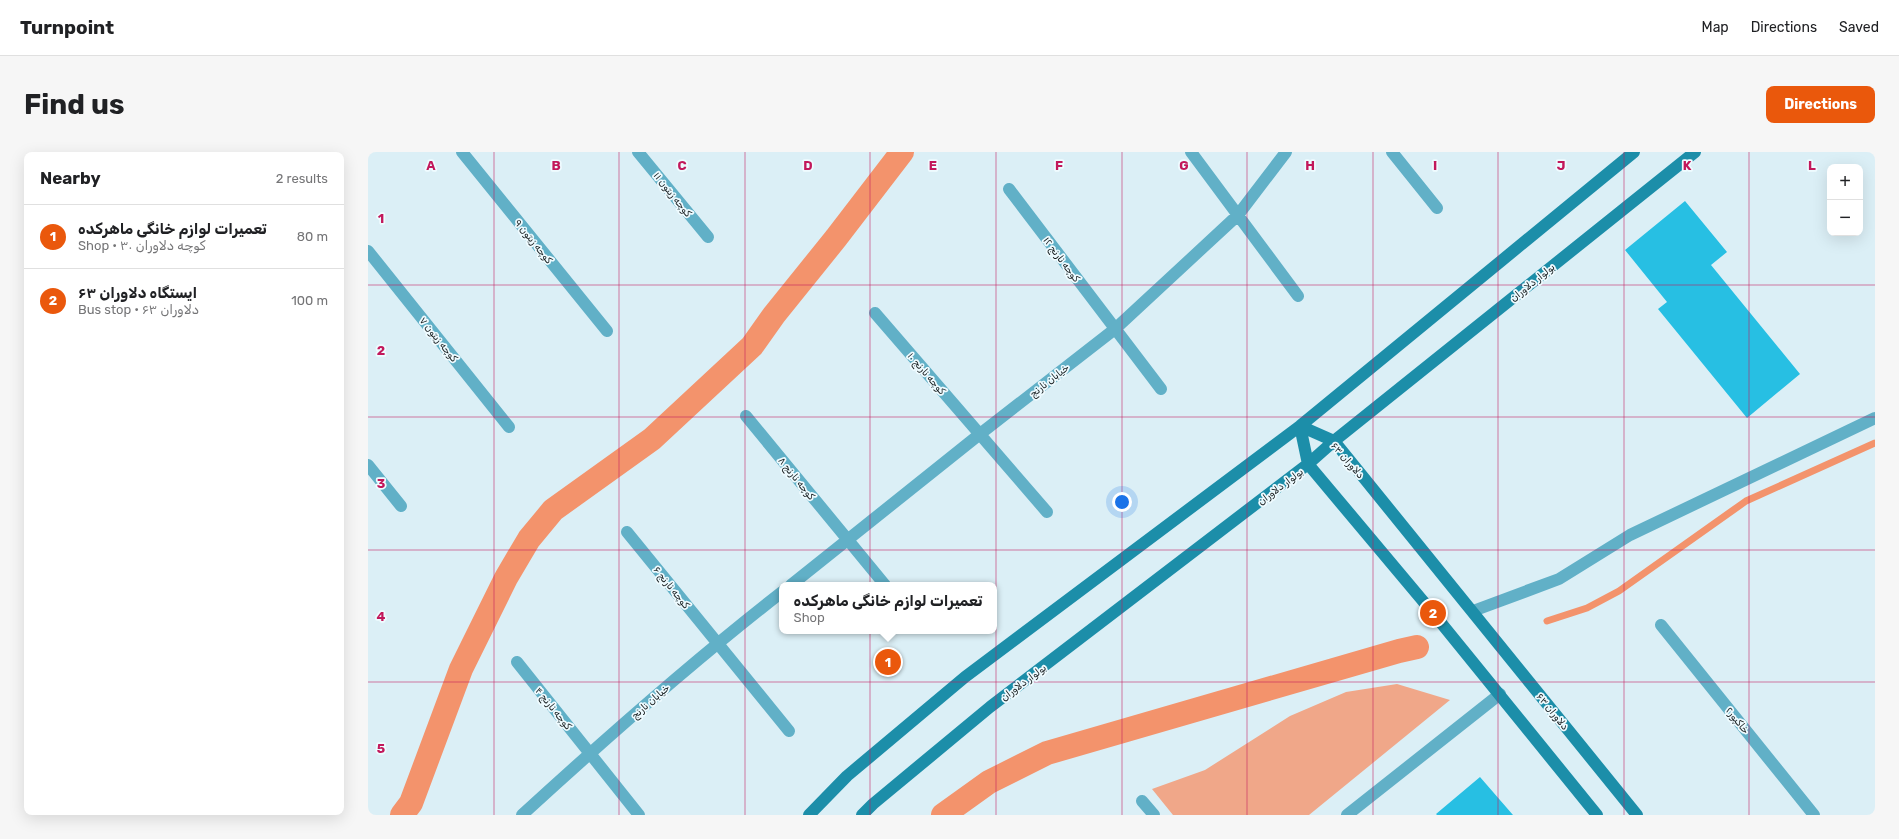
<!DOCTYPE html>
<meta charset="utf-8">
<style>
:root{--surface:#fff;--page:#f6f6f6;--text:#202124;--muted:#757577;--line:#e0e0e0;--accent:#ea580c}
body{margin:0;font-family:Rubik,Vazirmatn,sans-serif;background:var(--page);color:var(--text)}
.controls{position:absolute;right:12px;top:12px;display:grid;overflow:hidden;border-radius:8px;box-shadow:0 4px 16px #0002}
.controls button{width:36px;height:36px;display:grid;place-items:center;padding:0;border:0;border-bottom:1px solid var(--line);background:var(--surface);color:var(--text);font:20px sans-serif}
.you{position:absolute;left:754px;top:350px;width:14px;height:14px;margin:-10px;border:3px solid #fff;border-radius:50%;background:#1a73e8;box-shadow:0 0 0 6px #1a73e833}
.badge{display:grid;place-items:center;width:26px;height:26px;border-radius:50%;background:var(--accent);color:#fff;font-size:13px;font-weight:700}
.pin{position:absolute;translate:-50% -50%;border:2px solid #fff;box-shadow:0 1px 4px #0006}
.popup{position:absolute;left:411px;top:430px;width:218px;height:52px;box-sizing:border-box;display:grid;place-content:center;border-radius:8px;background:var(--surface);filter:drop-shadow(0 1px 3px #0005);font-size:13px;white-space:nowrap;color:var(--muted)}
.popup b{font-size:15px;color:var(--text)}
.popup::after{content:'';position:absolute;left:50%;top:100%;margin-left:-8px;border:8px solid transparent;border-top-color:var(--surface)}
.list{margin:0;padding:0;list-style:none}
h2{display:flex;justify-content:space-between;align-items:center;height:52px;margin:0;padding:0 16px;font-size:17px}
h2 small{font-size:13px;font-weight:400;color:var(--muted)}
.list li{display:grid;grid-template-columns:26px 1fr auto;gap:12px;align-items:center;box-sizing:border-box;height:64px;padding:0 16px;border-top:1px solid var(--line)}
.list b{display:block;font-size:15px;white-space:nowrap}
.list p{margin:0;font-size:13px;white-space:nowrap;color:var(--muted)}
.list em{font-size:13px;font-style:normal;color:var(--muted)}
.map{position:relative;flex:none;width:1507px;height:663px;overflow:hidden;border-radius:8px}
header{display:flex;align-items:center;gap:24px;box-sizing:border-box;height:56px;padding:0 20px;background:var(--surface);border-bottom:1px solid var(--line)}
header strong{font-size:19px}
nav{display:flex;gap:22px;margin-inline-start:auto;font-size:14px}
.intro{display:flex;align-items:center;justify-content:space-between;box-sizing:border-box;height:96px;padding:0 24px}
h1{margin:0;font-size:28px}
.button{padding:10px 18px;border-radius:8px;background:var(--accent);color:#fff;font-size:14px;font-weight:700}
main{display:flex;gap:24px;padding:0 24px}
aside{flex:1;background:var(--surface);border-radius:8px;box-shadow:0 4px 16px #0002}
.map>svg:first-child{display:block}
.green{fill:#f0a789}
.lines{fill:none;stroke-linecap:round;stroke-linejoin:round}
.stream{stroke:#f3936c;stroke-width:7}
.canal{stroke:#f3936c;stroke-width:24}
.building{fill:#27bfe3}
.street{stroke:#61b0c7;stroke-width:12}
.secondary{stroke:#1c8ea9;stroke-width:12}
.grid{fill:none;stroke:#c2185b;stroke-width:1;stroke-opacity:0.55}
.labels{text-anchor:middle;stroke-width:3.5;stroke-linejoin:round;paint-order:stroke}
.street-label{font-size:10px;fill:#151c1e;stroke:#effbff}
.grid-label{font-size:13px;text-anchor:middle;font-weight:bold;fill:#c2185b;stroke:#effbff;stroke-width:3.5;stroke-linejoin:round;paint-order:stroke}
</style>
<header>
<strong>Turnpoint</strong>
<nav><a>Map</a><a>Directions</a><a>Saved</a></nav>
</header>
<div class="intro"><h1>Find us</h1><a class="button">Directions</a></div>
<main>
<aside>
<h2>Nearby<small>2 results</small></h2>
<ul class="list">
<li><span class="badge">1</span><div><b>تعمیرات لوازم خانگی ماهرکده</b><p>Shop · کوچه دلاوران ۳۰</p></div><em>80 m</em></li>
<li><span class="badge">2</span><div><b>ایستگاه دلاوران ۶۳</b><p>Bus stop · دلاوران ۶۳</p></div><em>100 m</em></li>
</ul>
</aside>
<div class="map">
<svg width="1507" height="663" viewBox="0 0 1507 663">
<rect width="100%" height="100%" fill="#dbeff6"/>
<path class="green" d="M 1029,532 L 1082,548 L 941,663 L 805,663 L 784,637 L 837,618 L 922,564 L 978,540 Z"/>
<g class="lines">
<path class="stream" d="M 1179,469 L 1219,456 L 1251,439 L 1378,349 L 1507,291"/>
<path class="canal" d="M 34,663 L 43,651 L 93,517 L 138,426 L 161,387 L 185,358 L 284,287 L 384,194 L 406,163 L 468,86 L 534,0
M 575,663 L 621,630 L 679,601 L 1031,499 L 1049,495"/>
</g>
<path class="building" d="M 1317,49 L 1359,100 L 1343,113 L 1432,222 L 1379,266 L 1290,157 L 1299,150 L 1257,98 Z
M 1112,625 L 1145,663 L 1069,663 L 1068,662 Z"/>
<g class="lines">
<path class="street" d="M 94,0 L 239,179
M 270,0 L 340,85
M 823,0 L 930,144
M 1024,0 L 1069,56
M 641,37 L 793,237
M 0,99 L 141,275
M 507,161 L 679,360
M 378,264 L 517,433
M 0,313 L 33,354
M 259,380 L 421,579
M 423,433 L 612,282 L 747,177 L 870,63 L 918,0
M 1105,459 L 1191,427 L 1262,383 L 1507,266
M 1293,473 L 1446,663
M 149,510 L 271,663
M 774,649 L 786,663
M 154,663 C 238,586 324,510 414,440
M 979,663 L 1132,542"/>
<path class="secondary" d="M 932,274 L 966,289 L 1269,663
M 932,274 L 940,312 L 1065,461 L 1229,663
M 441,663 L 479,624 L 597,525 L 932,274 L 1266,0
M 494,663 L 505,652 L 622,555 L 940,312 L 966,289 L 1327,0"/>
</g>
<path class="grid" d="M 126,0 L 126,663M 251,0 L 251,663M 377,0 L 377,663M 502,0 L 502,663M 628,0 L 628,663M 754,0 L 754,663M 879,0 L 879,663M 1005,0 L 1005,663M 1130,0 L 1130,663M 1256,0 L 1256,663M 1381,0 L 1381,663M 0,133 L 1507,133M 0,265 L 1507,265M 0,398 L 1507,398M 0,530 L 1507,530"/>
<g class="labels">
<g class="street-label">
<text transform="translate(305 42) rotate(51)" y="4">کوچه زیتون ۱۱</text>
<text transform="translate(166 89) rotate(51)" y="4">کوچه زیتون ۹</text>
<text transform="translate(694 107) rotate(53)" y="4">کوچه نارنج ۱۲</text>
<text transform="translate(1164 130) rotate(-39)" y="4">بولوار دلاوران</text>
<text transform="translate(71 187) rotate(51)" y="4">کوچه زیتون ۷</text>
<text transform="translate(559 221) rotate(49)" y="4">کوچه نارنج ۱۰</text>
<text transform="translate(681 228) rotate(-38)" y="4">خیابان نارنج</text>
<text transform="translate(980 308) rotate(49)" y="4">دلاوران ۶۳</text>
<text transform="translate(429 326) rotate(51)" y="4">کوچه نارنج ۸</text>
<text transform="translate(912 334) rotate(-37)" y="4">بولوار دلاوران</text>
<text transform="translate(304 435) rotate(51)" y="4">کوچه نارنج ۶</text>
<text transform="translate(655 530) rotate(-37)" y="4">بولوار دلاوران</text>
<text transform="translate(282 549) rotate(-41)" y="4">خیابان نارنج</text>
<text transform="translate(186 556) rotate(51)" y="4">کوچه نارنج ۴</text>
<text transform="translate(1185 559) rotate(51)" y="4">دلاوران ۶۳</text>
<text transform="translate(1370 568) rotate(51)" y="4">خاکپور۲</text>
</g>
</g>
<g class="grid-label">
<text x="63" y="18">A</text>
<text x="188" y="18">B</text>
<text x="314" y="18">C</text>
<text x="440" y="18">D</text>
<text x="565" y="18">E</text>
<text x="691" y="18">F</text>
<text x="816" y="18">G</text>
<text x="942" y="18">H</text>
<text x="1067" y="18">I</text>
<text x="1193" y="18">J</text>
<text x="1319" y="18">K</text>
<text x="1444" y="18">L</text>
<text x="13" y="71">1</text>
<text x="13" y="203">2</text>
<text x="13" y="336">3</text>
<text x="13" y="469">4</text>
<text x="13" y="601">5</text>
</g>
</svg>
<div class="controls">
<button>+</button>
<button>−</button>
</div>
<div class="you"></div>
<div class="pin badge" style="left:520px;top:510px">1</div>
<div class="popup"><b>تعمیرات لوازم خانگی ماهرکده</b>Shop</div>
<div class="pin badge" style="left:1065px;top:461px">2</div>
</div>
</main>
